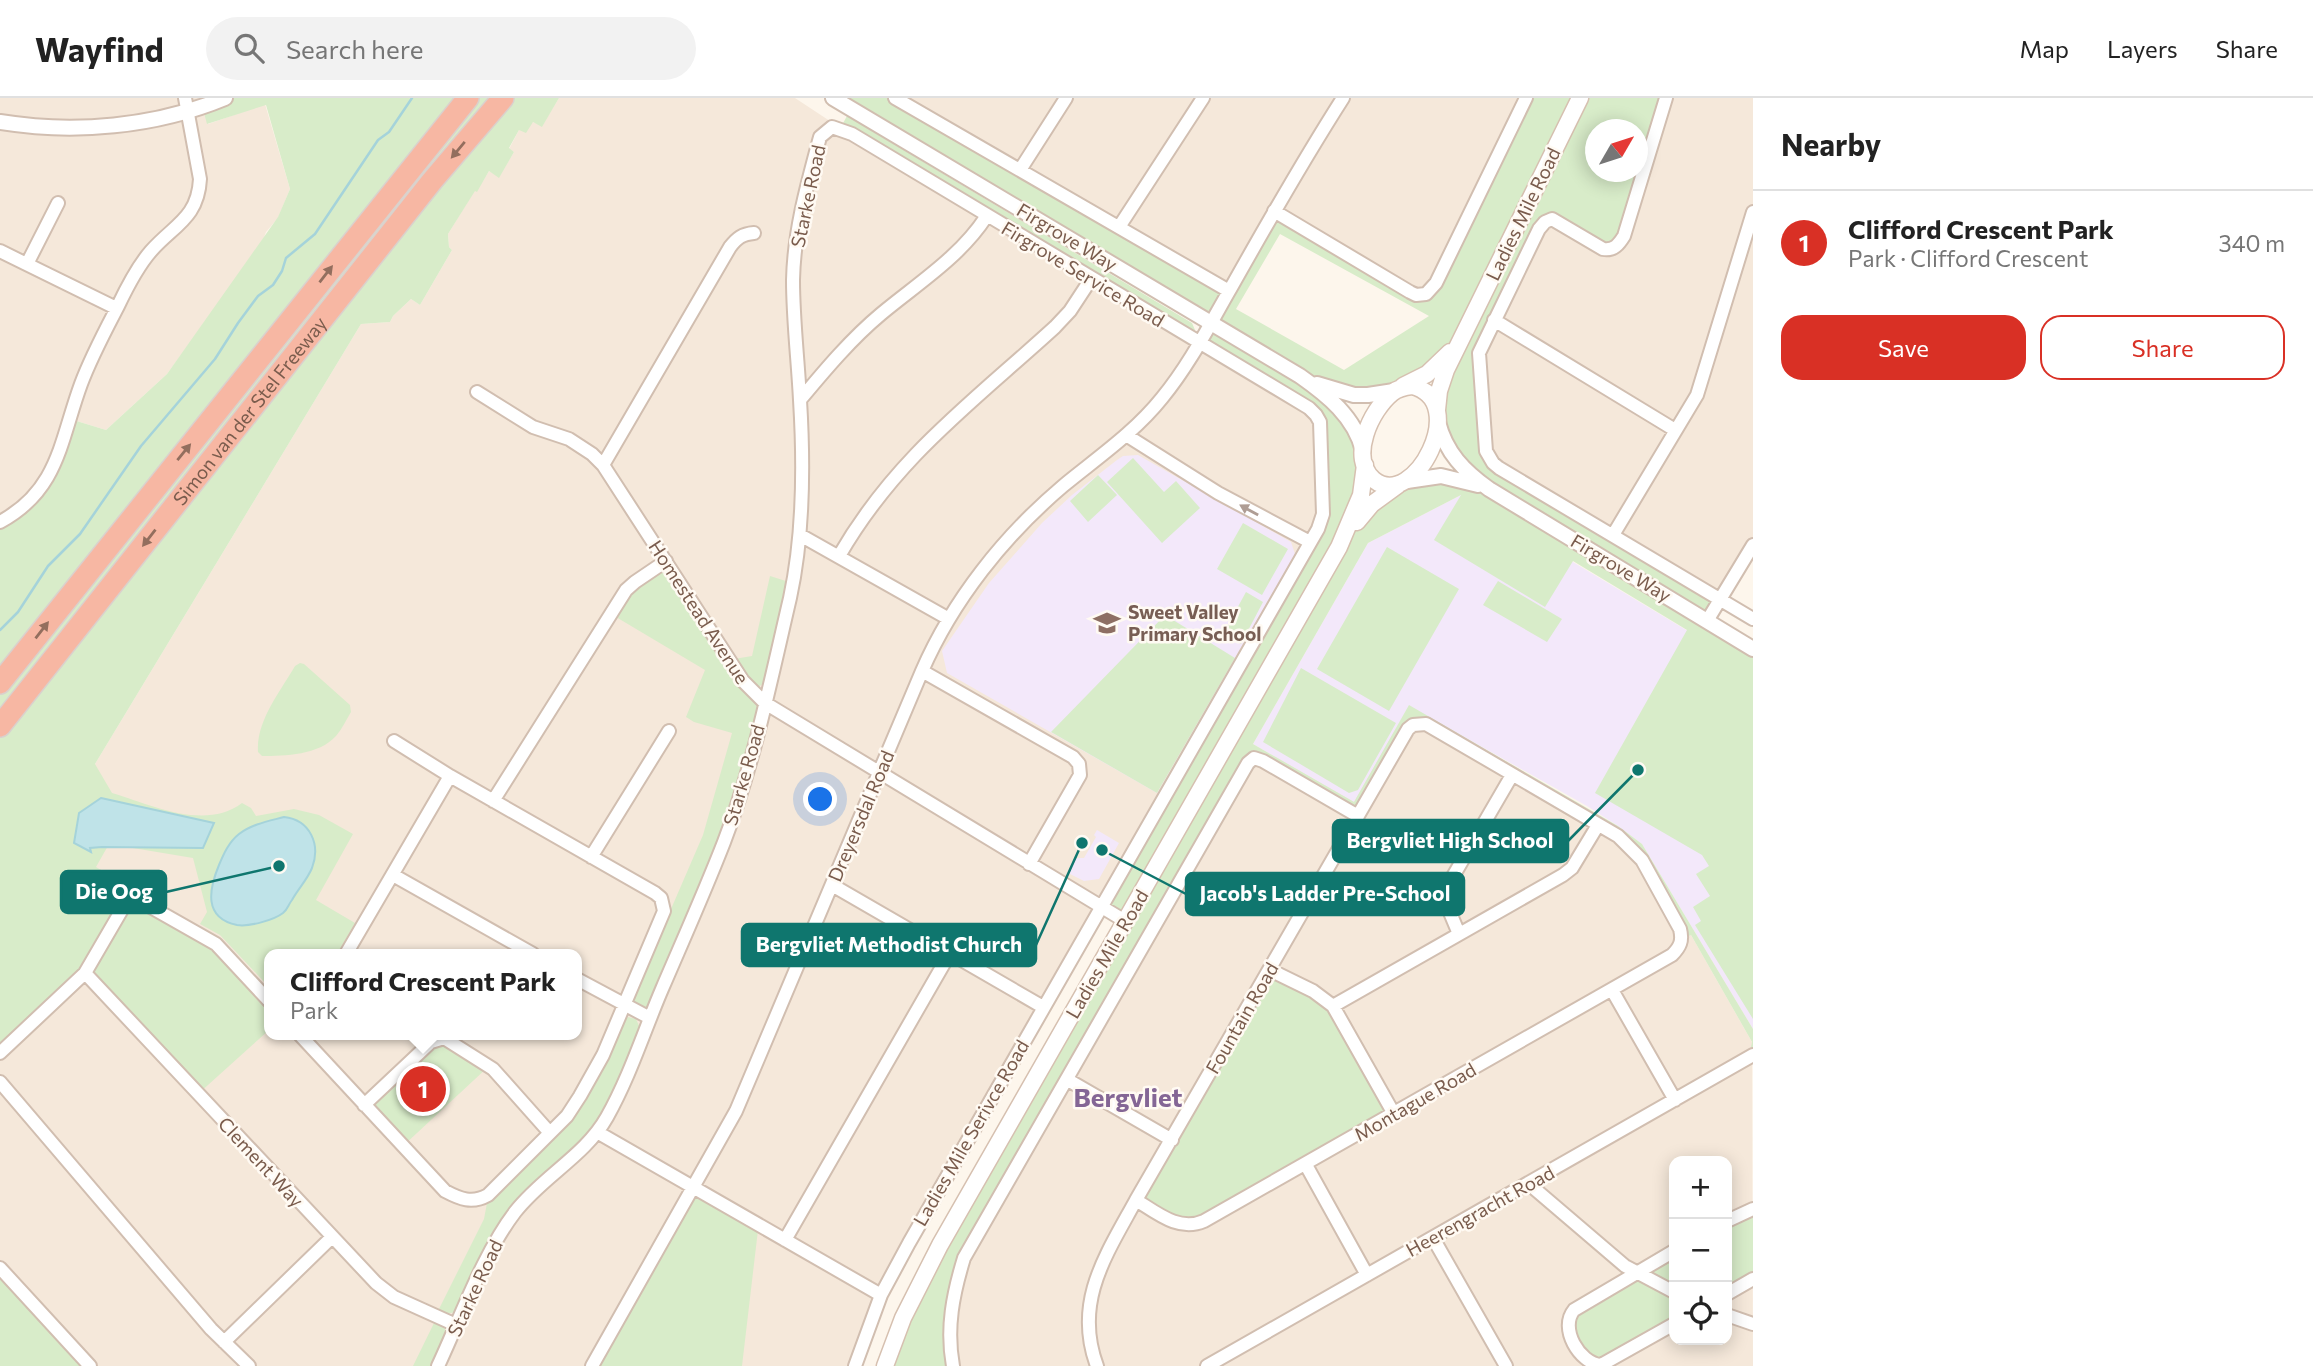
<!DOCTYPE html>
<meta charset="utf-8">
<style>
:root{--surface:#fff;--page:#f2f2f2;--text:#222;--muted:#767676;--line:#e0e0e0;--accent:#d93025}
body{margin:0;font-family:Commissioner,sans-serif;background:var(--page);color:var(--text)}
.controls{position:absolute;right:21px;bottom:21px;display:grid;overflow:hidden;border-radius:14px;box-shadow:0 4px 18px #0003}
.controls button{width:63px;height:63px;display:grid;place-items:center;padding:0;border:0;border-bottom:2px solid var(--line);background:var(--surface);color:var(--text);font:35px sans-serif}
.compass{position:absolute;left:1585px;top:21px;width:63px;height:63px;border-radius:50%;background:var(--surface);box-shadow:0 4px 18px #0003;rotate:51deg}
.you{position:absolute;left:821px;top:702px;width:24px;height:24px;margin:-18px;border:5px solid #fff;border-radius:50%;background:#1a73e8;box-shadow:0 0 0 10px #1a73e833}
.badge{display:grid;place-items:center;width:46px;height:46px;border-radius:50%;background:var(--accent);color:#fff;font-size:23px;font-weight:700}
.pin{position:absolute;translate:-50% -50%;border:4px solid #fff;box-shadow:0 2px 7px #0006}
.popup{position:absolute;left:264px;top:851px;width:318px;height:91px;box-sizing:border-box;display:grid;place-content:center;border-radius:14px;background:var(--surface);filter:drop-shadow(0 2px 5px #0005);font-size:23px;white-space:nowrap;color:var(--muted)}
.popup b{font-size:26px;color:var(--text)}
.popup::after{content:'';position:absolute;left:50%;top:100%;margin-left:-14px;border:14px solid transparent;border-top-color:var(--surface)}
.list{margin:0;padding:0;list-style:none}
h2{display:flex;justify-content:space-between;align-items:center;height:91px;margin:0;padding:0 28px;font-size:30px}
h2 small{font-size:23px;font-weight:400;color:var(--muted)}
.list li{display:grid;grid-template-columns:46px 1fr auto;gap:21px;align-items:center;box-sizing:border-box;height:105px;padding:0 28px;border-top:2px solid var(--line)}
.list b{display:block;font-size:26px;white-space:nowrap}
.list p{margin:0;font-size:23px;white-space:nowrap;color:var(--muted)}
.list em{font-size:23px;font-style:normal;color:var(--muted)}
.actions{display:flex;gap:14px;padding:21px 28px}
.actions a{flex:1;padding:16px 0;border:2px solid var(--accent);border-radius:21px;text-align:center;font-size:24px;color:var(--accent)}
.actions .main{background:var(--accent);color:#fff}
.icon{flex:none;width:38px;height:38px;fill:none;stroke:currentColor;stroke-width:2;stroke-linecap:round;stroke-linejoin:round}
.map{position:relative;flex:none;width:1753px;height:1268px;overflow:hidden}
header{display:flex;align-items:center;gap:42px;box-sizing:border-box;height:98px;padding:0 35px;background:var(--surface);border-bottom:2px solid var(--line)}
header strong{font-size:33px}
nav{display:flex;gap:38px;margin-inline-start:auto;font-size:24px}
.search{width:490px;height:63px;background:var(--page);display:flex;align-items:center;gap:18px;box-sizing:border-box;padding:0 24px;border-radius:38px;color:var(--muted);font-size:26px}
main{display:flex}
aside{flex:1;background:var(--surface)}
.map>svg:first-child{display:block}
.residential{fill:#f5e8da;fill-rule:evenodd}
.education{fill:#f3e8fa}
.green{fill:#d8ecc9;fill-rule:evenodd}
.water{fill:#bfe3e8;stroke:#a5d3da;stroke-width:2}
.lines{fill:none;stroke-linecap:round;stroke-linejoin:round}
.stream{stroke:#a5d3da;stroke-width:2.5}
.minor-casing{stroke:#d1beb0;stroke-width:16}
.tertiary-casing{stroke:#d1beb0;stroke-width:18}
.secondary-casing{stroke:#d6c0b0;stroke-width:19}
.motorway-casing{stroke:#dad1cd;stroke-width:24}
.minor{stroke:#fff;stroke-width:12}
.tertiary{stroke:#fff;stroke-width:14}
.secondary{stroke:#fff;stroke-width:16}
.motorway{stroke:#f7b7a3;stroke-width:21}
.oneway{fill:#936e5e}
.oneway2{fill:#af9d94}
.labels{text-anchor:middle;stroke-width:5;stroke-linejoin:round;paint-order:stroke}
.street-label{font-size:19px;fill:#7a5c4d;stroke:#fffaf3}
.education-label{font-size:19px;font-weight:bold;fill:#785e54;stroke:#fffaf3;text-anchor:start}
.district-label{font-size:26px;font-weight:bold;fill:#846695;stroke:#fffaf3}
.leader{fill:none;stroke:#0f766e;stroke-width:2.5}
.callout-dot{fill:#0f766e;stroke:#fffaf3;stroke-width:2.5}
.callout{fill:#0f766e;stroke:#0f766e;stroke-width:2.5}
.callout-label{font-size:21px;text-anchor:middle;font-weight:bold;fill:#fff}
</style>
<header>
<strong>Wayfind</strong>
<div class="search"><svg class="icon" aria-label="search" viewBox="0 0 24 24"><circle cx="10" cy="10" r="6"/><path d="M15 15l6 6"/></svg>Search here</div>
<nav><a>Map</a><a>Layers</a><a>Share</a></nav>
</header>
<main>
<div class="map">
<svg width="1753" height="1268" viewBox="0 0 1753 1268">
<rect width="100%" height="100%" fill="#fdf6ec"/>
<path class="residential" d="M 0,0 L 200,0 L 208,26 L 265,6 L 290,91 L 278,120 L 266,134 L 262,145 L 167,276 L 106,332 L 70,321 L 52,371 L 0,424 Z
M 559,0 L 795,0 L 842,31 L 1316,317 L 1323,416 L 909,1145 L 855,1268 L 89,1268 L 0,1172 L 0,739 L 95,666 L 361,226 L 390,224 L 393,218 L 411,201 L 420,207 L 452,152 L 449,149 L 448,136 L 475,92 L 477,93 L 489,73 L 499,79 L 514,54 L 509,51 L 519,32 L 533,24 L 542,28 ZM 269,856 L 577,856 L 577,937 L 269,937 Z
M 895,0 L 1526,0 L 1436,185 L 1421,197 L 1274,114 L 1229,193 Z
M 1666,0 L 1753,0 L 1753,447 L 1720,501 L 1493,365 L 1478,261 L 1545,124 L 1607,152 Z
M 1419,625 L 1618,738 L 1691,837 L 1752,944 L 1753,1268 L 953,1268 L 949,1240 L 964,1160 L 1248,665 ZM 1674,1063 L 1727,1063 L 1727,1242 L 1674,1242 Z"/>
<path class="education" d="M 1138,357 L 1291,444 L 1295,456 L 1157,695 L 947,575 L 942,553 L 989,485 L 1042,425 L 1072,397 L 1117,362 L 1123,358 Z
M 1461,397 L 1753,572 L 1753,931 L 1642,746 L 1618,728 L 1587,708 L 1409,608 L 1354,704 L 1253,646 L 1368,445 Z
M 1097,732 L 1119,745 L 1099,781 L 1084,783 L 1068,775 L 1077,760 L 1084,760 L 1096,739 L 1094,737 Z"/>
<path class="green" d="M 200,0 L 559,0 L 542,29 L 533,24 L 526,35 L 519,32 L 509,50 L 514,54 L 499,80 L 489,73 L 477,94 L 475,93 L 448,136 L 449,149 L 452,152 L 420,207 L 411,201 L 393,218 L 390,224 L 361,226 L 95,666 L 112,695 C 152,707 205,733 242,705 L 251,710 L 256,718 L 294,711 L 319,717 L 353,736 L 316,802 L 355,825 L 337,856 L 269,856 L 269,889 L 220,837 L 200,826 L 207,814 L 193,760 L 109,746 L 96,769 L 129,788 L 127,806 L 134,804 L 210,845 L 269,905 L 269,932 L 198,996 L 85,875 L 0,955 L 0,424 L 30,403 L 70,321 L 106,332 L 167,276 L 278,119 L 290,91 L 266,7 L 207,26 Z
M 833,0 L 895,0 L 1229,192 L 1274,113 L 1410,194 L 1426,195 L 1526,0 L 1666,0 L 1624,138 L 1611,152 L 1548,122 L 1480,249 L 1489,359 L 1720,501 L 1708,523 L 1753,551 L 1753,921 L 1695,827 L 1701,823 L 1693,809 L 1710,798 L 1696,776 L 1709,768 L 1702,757 L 1595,695 L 1687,532 L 1573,463 L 1545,509 L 1434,442 L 1461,397 L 1368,445 L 1253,646 L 1354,704 L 1409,607 L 1618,728 L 1642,746 L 1753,931 L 1753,952 L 1751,949 L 1752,944 L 1691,837 L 1683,840 L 1630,749 L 1419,625 L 1358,718 L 1254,660 L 1211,729 L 956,1187 L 953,1268 L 885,1268 L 889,1255 L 1125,823 L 1100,808 L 1318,431 L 1318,320 L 1199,245 L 1211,225 ZM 1596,32 L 1638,32 L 1638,74 L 1596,74 ZM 1280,136 L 1429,218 L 1344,272 L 1236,211 ZM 1446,272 L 1444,342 L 1469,383 L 1398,387 L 1342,444 L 1363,354 L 1317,290 L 1394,293 Z
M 847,18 L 1192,225 L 1195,232 L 1190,234 L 842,27 Z
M 1133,360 L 1164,394 L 1176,383 L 1200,410 L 1162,445 L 1107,384 Z
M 1098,377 L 1117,397 L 1088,424 L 1070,403 Z
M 1243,425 L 1288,451 L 1262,497 L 1217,471 Z
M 1387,449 L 1459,491 L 1389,613 L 1317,571 Z
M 660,474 L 669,477 L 758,608 L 740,682 L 722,735 L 649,909 L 645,911 L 635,907 L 633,899 L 703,737 L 732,635 L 694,624 L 686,619 L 705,572 L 616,519 L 631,494 Z
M 770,478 L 789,484 L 764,585 L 757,590 L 753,589 L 734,561 L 752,558 Z
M 1498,483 L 1562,521 L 1547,544 L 1483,507 Z
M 1246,494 L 1263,504 L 1241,546 L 1223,536 Z
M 1165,517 L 1235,560 L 1157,695 L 1051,634 Z
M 300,565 L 304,566 L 350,607 L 351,614 C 346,622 342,631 336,638 C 319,657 285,658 262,658 L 258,654 C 256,623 280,594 295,568 Z
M 1301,570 L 1396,625 L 1358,692 L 1349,695 L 1263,644 Z
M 1270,872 L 1324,900 L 1394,1016 L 1195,1127 L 1136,1102 Z
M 628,919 L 636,921 L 641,932 L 604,1012 L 576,1050 L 536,1085 L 456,1214 L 445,1216 L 438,1213 L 484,1121 L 487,1105 L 535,1059 L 623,923 Z
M 443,941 L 488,969 L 403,1048 L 364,1007 Z
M 696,1098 L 758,1132 L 742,1268 L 598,1268 Z
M 1753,1111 L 1753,1181 L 1727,1196 L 1727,1123 Z
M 1674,1153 L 1674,1226 L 1607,1265 L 1588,1263 L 1568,1224 L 1570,1217 Z
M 0,1172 L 89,1268 L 0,1268 Z
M 435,1223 L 444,1229 L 447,1236 L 433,1268 L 413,1268 Z"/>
<path class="water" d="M 101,700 L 214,725 L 203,750 L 102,749 L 90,750 L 91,754 L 74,745 L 79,715 Z
M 284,719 C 310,722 321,746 312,770 C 307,782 298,791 292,802 C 288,807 288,811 283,815 C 274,822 249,829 237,827 C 203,820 209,791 219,767 C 224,755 229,744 239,736 C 252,726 269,723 284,719 Z"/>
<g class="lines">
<path class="stream" d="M 0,532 L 18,514 L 48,468 L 80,436 L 141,348 L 215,261 L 238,225 L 258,198 L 273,187 L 282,173 L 286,160 L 315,136 L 378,42 L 389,34 L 412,0"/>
<g class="minor-casing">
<path id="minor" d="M 895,0 L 1229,193
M 1666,0 L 1624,138 C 1619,146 1614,153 1603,151 L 1552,121 L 1545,124 L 1539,131 L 1479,255 L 1486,353 L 1493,365 L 1499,370 L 1753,521
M 1020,72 L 1066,0
M 1274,113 L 1410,194 L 1416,197 L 1426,196 L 1436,185 L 1526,0
M 1119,129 L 1203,0
M 0,153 L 116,210
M 27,166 L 58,105
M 1494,222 L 1675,332
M 477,294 L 533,329 L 569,341 L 592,356 L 603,367 L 743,583 L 765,605 L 1125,823
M 800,302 C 825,272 851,241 881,216 C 917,186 960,159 986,119
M 1126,337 L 1218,395 L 1310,444
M 603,367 L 730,149 C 737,140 742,136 754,135
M 0,424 C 59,392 60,343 81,286 C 91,259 105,233 118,208 C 127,189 137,169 151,153 C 174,127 198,120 200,81 L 185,0
M 800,437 L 949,521
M 1613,437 L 1697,297 L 1753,114
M 839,458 C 896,359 973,304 1055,229 L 1070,213 L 1091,181
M 1707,523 L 1753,447
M 922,573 L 1073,659 L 1079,666 L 1080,677 L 1029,766
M 493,703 L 626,492 L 635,484 L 666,463
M 591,759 L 669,633
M 393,777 L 533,856
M 832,787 L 1043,909
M 1459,836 L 1446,805 L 1448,787 L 1512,677
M 346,856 L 450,678
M 1270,872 L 1313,893 L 1333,908 L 1394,1016
M 85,875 L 376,1185 L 394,1199 L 456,1227
M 577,881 L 650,920
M 1612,892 L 1675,1002
M 1333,908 L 1563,777 L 1572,770 L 1598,727
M 300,937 L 445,1093 C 460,1101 472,1106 488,1097 L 567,1018 L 580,998 L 603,957 L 664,813 L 661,800 L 655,795 L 450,678 L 394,643
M 0,955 L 85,875 L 124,808 L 133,804 L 142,804 L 216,846 L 269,903
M 1068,982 L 1172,1042
M 0,984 L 211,1231 L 249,1268
M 364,1007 L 431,944 L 444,940 L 493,971 L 550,1035
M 597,1034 L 881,1197
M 1306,1067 L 1367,1177
M 1529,1086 L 1625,1168 L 1674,1194
M 1727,1123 L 1753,1111
M 1433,1140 L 1506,1268
M 785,1142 L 950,855
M 1674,1153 L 1574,1212 C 1559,1230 1579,1265 1601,1267 L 1674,1226
M 0,1170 L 90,1268
M 1727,1196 L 1753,1181
M 1727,1217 L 1753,1226
M 224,1244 L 332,1139
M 438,1268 C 461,1219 483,1156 515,1114 C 543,1078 585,1058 607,1019 C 630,978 644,933 662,891 C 683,842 705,793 724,744 C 754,666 771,581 790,500 C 804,436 804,367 800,302 C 798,262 793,222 793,182 C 794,133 807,87 820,39 L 832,29 L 852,36 L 1309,310 L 1316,317 L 1320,324 L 1323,416 L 1318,431 L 909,1145 L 881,1197 L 855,1268
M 592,1268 L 736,1013 L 922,573 C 953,502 1004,438 1063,388 C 1097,360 1134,335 1162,300 C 1190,266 1210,226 1232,188 C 1268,124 1304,61 1343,0
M 953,1268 C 946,1230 953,1196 964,1160 L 1248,665 L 1254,660 L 1263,663 L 1358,718
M 1097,1268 C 1073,1204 1106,1157 1136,1102 L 1408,631 L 1413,627 L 1426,626 L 1618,738 L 1642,762 L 1680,831 C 1683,843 1680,849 1672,857 L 1204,1123 C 1179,1134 1157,1115 1136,1102
M 1207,1268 L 1753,957"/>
</g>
<g class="tertiary-casing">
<path id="tertiary" d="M 833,0 L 1300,278 C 1327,297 1355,319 1363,353
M 0,24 C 74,36 155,29 225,0
M 1317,286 L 1354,297 L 1368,297 L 1394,293
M 1438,324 C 1446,355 1464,373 1489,391 L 1753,551
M 1407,383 L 1441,378 L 1478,387"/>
</g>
<g class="secondary-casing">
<path id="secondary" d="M 1403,288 L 1427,276 L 1450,254
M 1412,288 C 1472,302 1414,414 1374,382 C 1348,360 1371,312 1392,295 C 1398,290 1404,289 1412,288 Z
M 1437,312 L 1439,293 L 1446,272 L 1580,0
M 1357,424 L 1372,406 L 1398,387
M 885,1268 L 903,1220 L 940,1147 L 1339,449 L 1361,397 L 1365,367"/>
</g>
<g class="motorway-casing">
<g id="motorway">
<path d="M 0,585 L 468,0"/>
<path id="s1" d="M 0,628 L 432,83 L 503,0"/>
</g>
</g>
<use href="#minor" class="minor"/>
<use href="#tertiary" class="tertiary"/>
<use href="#secondary" class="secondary"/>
<use href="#motorway" class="motorway"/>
</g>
<defs><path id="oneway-solid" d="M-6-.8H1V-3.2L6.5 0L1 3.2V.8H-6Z" transform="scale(1.75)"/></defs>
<g class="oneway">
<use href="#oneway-solid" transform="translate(458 52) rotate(130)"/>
<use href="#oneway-solid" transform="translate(326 176) rotate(-52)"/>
<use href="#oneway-solid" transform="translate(184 354) rotate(-51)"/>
<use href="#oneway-solid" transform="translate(149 440) rotate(128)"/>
<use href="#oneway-solid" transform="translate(42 532) rotate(-52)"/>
</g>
<use class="oneway2" href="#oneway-solid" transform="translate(1249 412) rotate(-151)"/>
<defs>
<g id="school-bare" transform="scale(2.1)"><path d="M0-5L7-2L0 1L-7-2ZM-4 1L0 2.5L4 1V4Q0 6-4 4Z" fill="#8d6e63" stroke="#fffaf3" stroke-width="2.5" paint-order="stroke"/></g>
</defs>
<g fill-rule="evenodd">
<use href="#school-bare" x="1107" y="525"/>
</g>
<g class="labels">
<g class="street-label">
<text transform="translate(808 98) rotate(-78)" y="7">Starke Road</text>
<text transform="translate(1523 116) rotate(-64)" y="7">Ladies Mile Road</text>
<text transform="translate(1067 139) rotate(31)" y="7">Firgrove Way</text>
<text transform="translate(1083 176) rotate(31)" y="7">Firgrove Service Road</text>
<text dy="7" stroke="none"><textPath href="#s1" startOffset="402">Simon van der Stel Freeway</textPath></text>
<text transform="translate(1621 470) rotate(31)" y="7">Firgrove Way</text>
<text transform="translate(699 514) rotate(57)" y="7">Homestead Avenue</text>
<text transform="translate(744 677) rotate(-74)" y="7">Starke Road</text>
<text transform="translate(861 718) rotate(-67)" y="7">Dreyersdal Road</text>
<text transform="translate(1107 856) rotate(-60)" y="7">Ladies Mile Road</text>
<text transform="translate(1242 920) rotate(-60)" y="7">Fountain Road</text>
<text transform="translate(1415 1004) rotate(-30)" y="7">Montague Road</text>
<text transform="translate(971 1035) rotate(-60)" y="7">Ladies Mile Serivce Road</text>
<text transform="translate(261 1064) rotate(47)" y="7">Clement Way</text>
<text transform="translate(1480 1113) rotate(-29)" y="7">Heerengracht Road</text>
<text transform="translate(475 1190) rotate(-65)" y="7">Starke Road</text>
</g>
<g class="education-label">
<text x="1128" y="521">Sweet Valley<tspan x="1128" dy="22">Primary School</tspan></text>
</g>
<g class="district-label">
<text x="1128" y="1009">Bergvliet</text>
</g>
</g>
<path class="leader" d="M1638 672L1568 743M279 768L166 794M1102 752L1186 796M1082 745L1036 847"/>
<g class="callout-dot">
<circle cx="1638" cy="672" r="7"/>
<circle cx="279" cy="768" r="7"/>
<circle cx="1102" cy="752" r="7"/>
<circle cx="1082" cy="745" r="7"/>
</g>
<g class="callout">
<rect x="1333" y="722" width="235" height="42" rx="7"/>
<rect x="61" y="773" width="105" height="42" rx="7"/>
<rect x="1186" y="775" width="278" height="42" rx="7"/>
<rect x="742" y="826" width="294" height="42" rx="7"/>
</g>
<g class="callout-label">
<text x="1450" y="750">Bergvliet High School</text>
<text x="114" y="801">Die Oog</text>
<text x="1325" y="803">Jacob's Ladder Pre-School</text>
<text x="889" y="854">Bergvliet Methodist Church</text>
</g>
</svg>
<div class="controls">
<button>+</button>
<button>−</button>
<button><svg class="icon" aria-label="locate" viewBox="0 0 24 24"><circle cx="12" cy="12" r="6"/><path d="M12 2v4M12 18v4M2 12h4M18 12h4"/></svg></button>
</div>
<svg class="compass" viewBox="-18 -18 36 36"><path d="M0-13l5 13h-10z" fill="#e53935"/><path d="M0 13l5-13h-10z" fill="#767676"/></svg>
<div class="you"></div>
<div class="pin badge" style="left:423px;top:991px">1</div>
<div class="popup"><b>Clifford Crescent Park</b>Park</div>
</div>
<aside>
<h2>Nearby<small></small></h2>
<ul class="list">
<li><span class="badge">1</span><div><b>Clifford Crescent Park</b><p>Park · Clifford Crescent</p></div><em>340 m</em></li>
</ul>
<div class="actions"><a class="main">Save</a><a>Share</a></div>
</aside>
</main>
